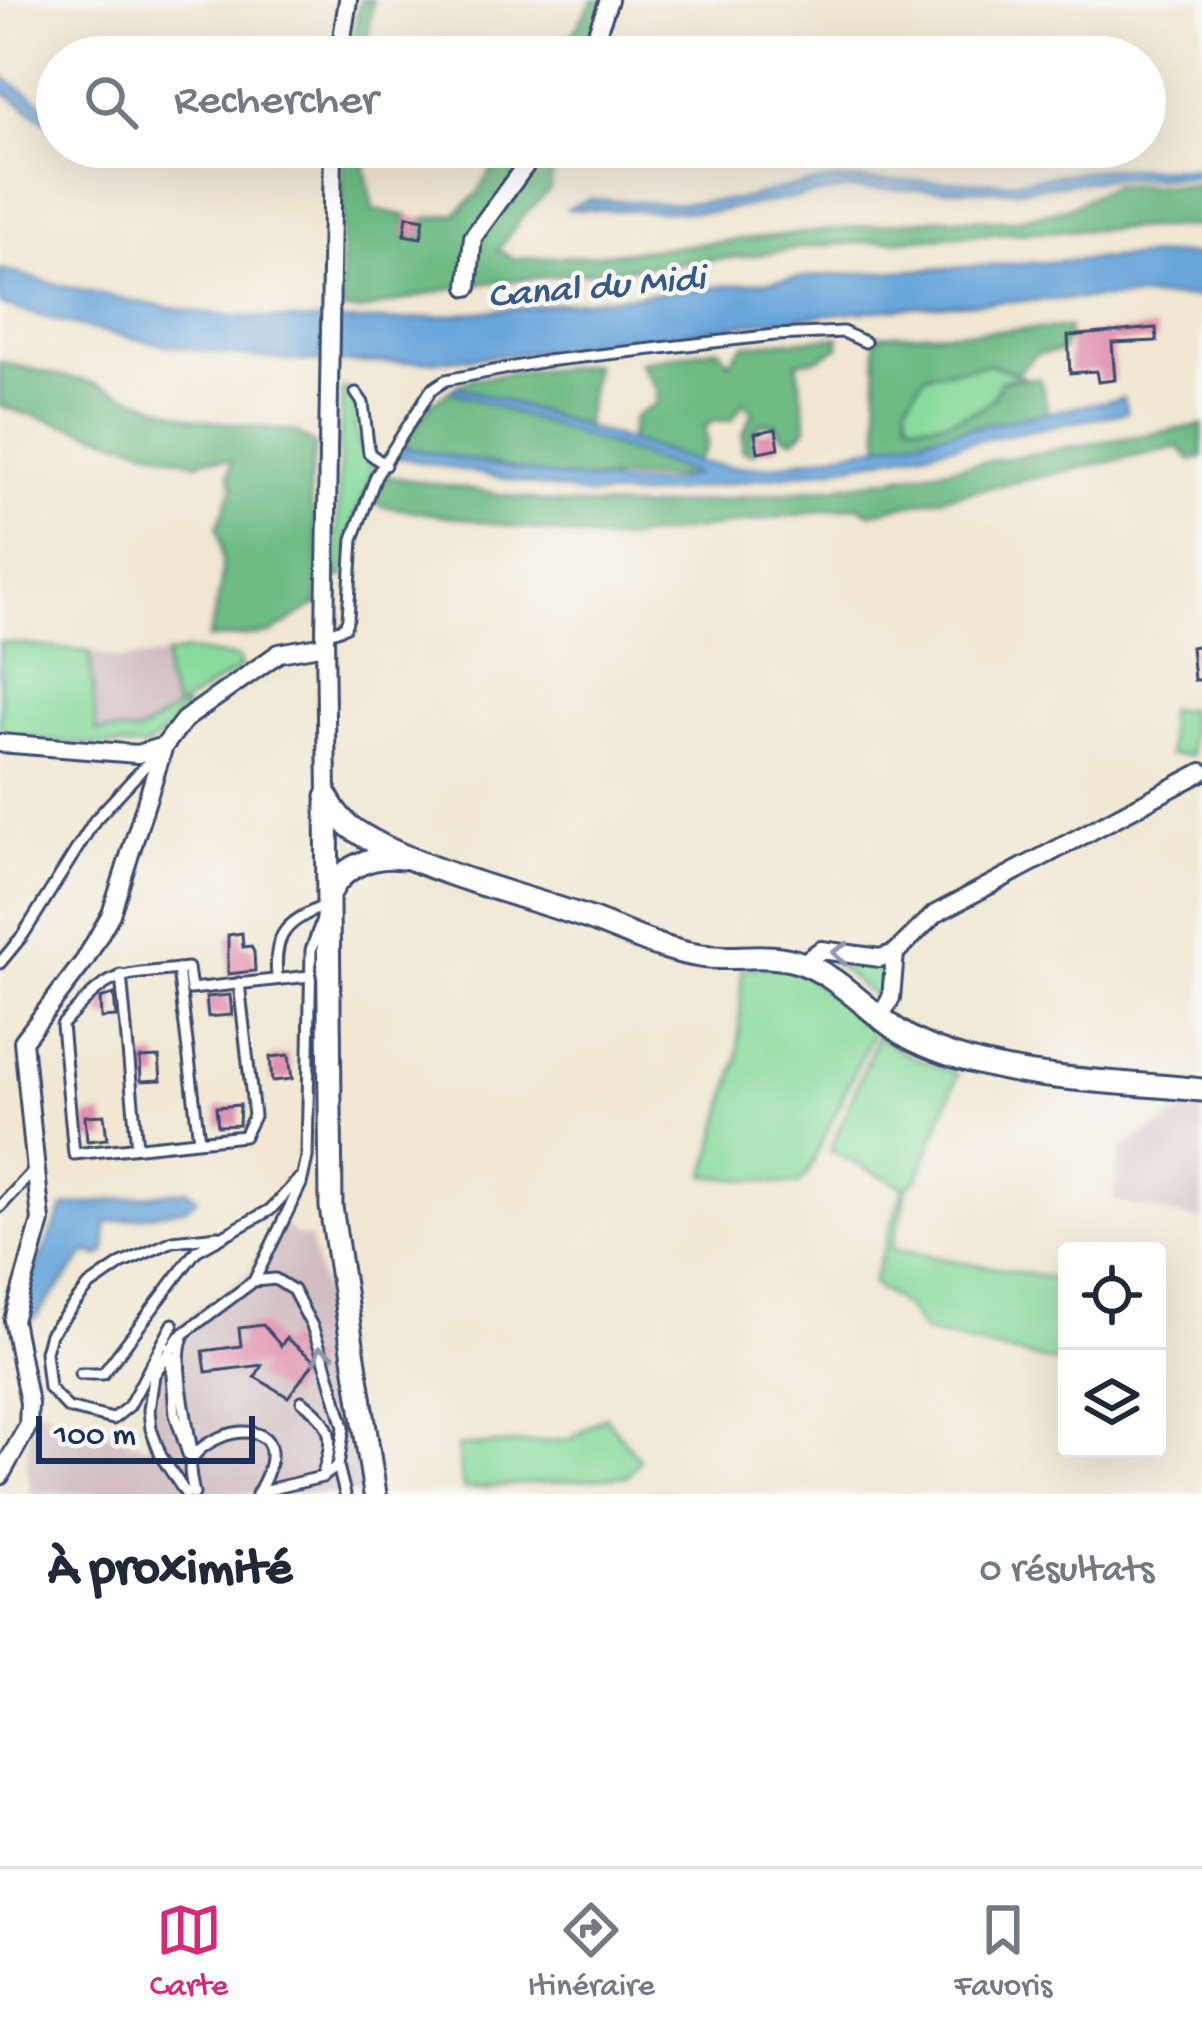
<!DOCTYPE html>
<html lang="fr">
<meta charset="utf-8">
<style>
:root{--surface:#fff;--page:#f2f2f3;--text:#1f2937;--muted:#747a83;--line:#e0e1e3;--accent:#db2777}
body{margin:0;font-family:"Gochi Hand",sans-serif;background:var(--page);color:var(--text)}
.controls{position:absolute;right:36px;bottom:36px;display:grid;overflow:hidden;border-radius:12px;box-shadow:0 12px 48px #0002}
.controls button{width:108px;height:108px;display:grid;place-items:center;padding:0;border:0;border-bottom:3px solid var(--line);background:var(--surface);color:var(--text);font:60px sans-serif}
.scale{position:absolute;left:36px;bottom:30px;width:219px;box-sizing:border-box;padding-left:12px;border:6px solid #1b2f5e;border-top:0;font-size:33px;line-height:42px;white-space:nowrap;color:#1b2f5e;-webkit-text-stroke:9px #f6f6f2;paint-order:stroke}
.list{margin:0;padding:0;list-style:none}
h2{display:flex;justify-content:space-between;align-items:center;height:156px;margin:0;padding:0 48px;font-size:51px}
h2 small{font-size:39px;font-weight:400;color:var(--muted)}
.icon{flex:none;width:66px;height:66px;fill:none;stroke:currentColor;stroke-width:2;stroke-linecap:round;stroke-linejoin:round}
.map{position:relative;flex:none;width:1202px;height:1494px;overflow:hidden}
.search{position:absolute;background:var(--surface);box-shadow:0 12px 48px #0002;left:36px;right:36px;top:36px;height:132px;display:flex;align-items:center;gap:30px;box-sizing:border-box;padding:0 42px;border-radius:66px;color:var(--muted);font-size:45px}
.sheet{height:372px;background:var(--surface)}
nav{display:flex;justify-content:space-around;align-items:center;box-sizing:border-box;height:168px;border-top:3px solid var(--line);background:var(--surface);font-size:33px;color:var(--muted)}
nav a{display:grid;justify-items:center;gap:6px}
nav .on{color:var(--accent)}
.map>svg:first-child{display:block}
.industrial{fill:#d2bec2}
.green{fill:#89db9c;stroke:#52857d;stroke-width:3}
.forest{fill:#6ebb84;stroke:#447571;stroke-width:3}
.water{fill:#69a6da;stroke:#426a9c;stroke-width:3}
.building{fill:#e191af}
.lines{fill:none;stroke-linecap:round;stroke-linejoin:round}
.service-casing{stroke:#3b4b6f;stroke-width:15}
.minor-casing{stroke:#3b4b6f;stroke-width:22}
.tertiary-casing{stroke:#3b4b6f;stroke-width:27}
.service{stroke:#fff;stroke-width:9}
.minor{stroke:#fff;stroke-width:16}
.tertiary{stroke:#fff;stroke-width:21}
.oneway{stroke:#8d97ae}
.labels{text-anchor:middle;stroke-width:9;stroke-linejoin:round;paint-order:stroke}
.water-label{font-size:39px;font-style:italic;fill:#365989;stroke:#f6f6f2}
</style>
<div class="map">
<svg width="1202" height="1494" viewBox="0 0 1202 1494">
<rect width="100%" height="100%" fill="#f6f6f2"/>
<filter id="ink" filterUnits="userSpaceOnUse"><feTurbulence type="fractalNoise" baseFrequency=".00833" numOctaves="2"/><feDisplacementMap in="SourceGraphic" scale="24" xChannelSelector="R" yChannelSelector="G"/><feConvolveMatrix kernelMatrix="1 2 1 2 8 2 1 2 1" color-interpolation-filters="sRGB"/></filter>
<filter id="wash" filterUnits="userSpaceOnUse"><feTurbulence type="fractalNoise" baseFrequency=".004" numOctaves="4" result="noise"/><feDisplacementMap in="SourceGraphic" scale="48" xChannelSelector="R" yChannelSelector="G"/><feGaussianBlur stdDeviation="2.7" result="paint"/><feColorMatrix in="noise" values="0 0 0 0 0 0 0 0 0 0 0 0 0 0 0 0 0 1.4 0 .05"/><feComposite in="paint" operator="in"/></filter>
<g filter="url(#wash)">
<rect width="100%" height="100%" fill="#f1e7d2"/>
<path class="industrial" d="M 90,652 L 122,660 L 166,655 L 165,677 L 176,709 L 139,733 L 96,731 Z
M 1189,1109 L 1202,1109 L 1202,1221 L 1114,1201 L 1122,1148 Z
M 277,1218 L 297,1236 L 310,1238 L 338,1351 L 361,1494 L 31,1494 L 27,1466 L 31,1406 L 148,1447 L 149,1375 L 179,1324 L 249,1273 Z"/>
<path class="green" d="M 990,364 L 1023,377 L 1001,380 C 997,389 994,399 985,405 C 968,417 928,428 909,420 L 906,404 L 926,374 Z
M 349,389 L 355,402 L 356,436 L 371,464 L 369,481 L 349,534 L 345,575 L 336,578 L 342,390 Z
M 0,642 L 90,652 L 96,731 L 139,733 L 176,709 L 165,678 L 166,655 L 188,651 L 238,658 L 241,667 L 179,707 L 186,708 L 160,737 L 144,748 L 0,738 Z
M 1190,709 L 1191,755 L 1169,755 L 1167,710 Z
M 826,956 L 883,969 L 887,975 L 883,1005 Z
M 780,967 L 802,973 L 875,1027 L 808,1173 L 798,1185 L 706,1176 L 738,1057 L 742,968 Z
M 877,1037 L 904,1053 L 958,1074 L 918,1179 L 905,1188 L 905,1203 L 891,1249 L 1067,1281 L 1067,1365 L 924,1333 L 906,1307 L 872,1284 L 904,1187 L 830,1151 Z
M 605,1416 L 640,1460 L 627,1476 L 463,1489 L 457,1447 L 569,1440 Z"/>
<path class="forest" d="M 360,0 L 373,0 L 365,57 L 349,57 Z
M 593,0 L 607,0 L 586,57 L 559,57 Z
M 342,147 L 361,147 L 373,209 L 407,216 L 404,235 L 420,238 L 424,219 L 455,214 L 477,194 L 505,147 L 554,147 L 550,189 L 523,216 L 498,250 L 515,259 L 585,256 L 943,218 L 1014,220 L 1070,207 L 1113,185 L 1202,186 L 1202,226 L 1002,233 L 815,246 L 750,256 L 466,285 L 359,311 L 341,310 Z
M 1069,328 L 1062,351 L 1036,354 L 1017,373 L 990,364 L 926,374 L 906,404 L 909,420 C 928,428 968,417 985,405 C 994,399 997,389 1001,380 L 1040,378 L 1048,412 L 880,445 L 875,335 Z
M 838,337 L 839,347 L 820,358 L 797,362 L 807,427 L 794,439 L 782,435 L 776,424 L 760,423 L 751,436 L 754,453 L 742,451 L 743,434 L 753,412 L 744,401 L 732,420 L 713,421 L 705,427 L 707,445 L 696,462 L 629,440 L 634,417 L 656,404 L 658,391 L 640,362 L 719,348 L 729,362 L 744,345 Z
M 0,362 L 93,383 L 195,419 L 296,432 L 315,445 L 309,492 L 319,552 L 317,604 L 270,634 L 208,639 C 218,603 229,564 217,528 L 233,487 L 229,474 L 232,461 L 207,458 L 197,463 L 0,406 Z
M 594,364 L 585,426 L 457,386 L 474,378 Z
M 450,391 L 695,473 L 695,476 L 572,480 L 403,447 L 431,403 Z
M 1202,425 L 1202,458 L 1191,460 L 1179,447 L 869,513 L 858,506 L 629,539 L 608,541 L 382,506 L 374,502 L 374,490 L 386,476 L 561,504 L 643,508 L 837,487 Z"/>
<path class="water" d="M 0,75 L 57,112 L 57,129 L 0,89 Z
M 103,147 L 245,147 L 160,154 Z
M 1108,168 L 1202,169 L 1202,178 L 1112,178 L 1015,190 L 848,189 L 711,212 L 566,209 L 590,199 L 670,204 L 736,200 L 794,186 L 837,180 L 1007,182 Z
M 1177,254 L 1202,255 L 1202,297 C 1066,297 928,303 793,318 C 664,333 533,358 404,362 C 266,367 131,345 0,304 L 0,269 C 138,309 262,327 406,320 L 818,276 Z
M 457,386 L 696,462 L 732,467 L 771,466 L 1123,398 L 1127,412 L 833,468 L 641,496 L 587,495 L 397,457 L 403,447 C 471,460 636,502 695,474 L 450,391 Z
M 188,1190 L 197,1198 L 186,1208 L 106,1223 L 106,1251 L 100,1257 L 87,1252 L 34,1319 L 28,1321 L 23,1315 L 28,1284 L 64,1207 Z"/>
<g id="blocks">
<path class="building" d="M 407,216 L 424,219 L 421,238 L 404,235 Z
M 1156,328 L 1157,341 L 1112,343 L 1115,380 L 1098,382 L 1096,371 L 1070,373 L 1068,336 Z
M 776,429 L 779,448 L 758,452 L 755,433 Z
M 1202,645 L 1202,680 L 1194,680 L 1191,647 Z
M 242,933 L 243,947 L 251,946 L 254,952 L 255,971 L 228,974 L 228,935 Z
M 114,994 L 116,1017 L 101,1018 L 100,999 Z
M 230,995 L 232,1015 L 208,1017 L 206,997 Z
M 289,1055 L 292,1079 L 272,1081 L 270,1057 Z
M 159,1057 L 161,1080 L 141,1081 L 140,1058 Z
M 240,1105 L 239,1125 L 218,1126 L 216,1107 Z
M 104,1115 L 107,1139 L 87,1141 L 85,1116 Z
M 263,1325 L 281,1346 L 286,1338 L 315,1361 L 288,1397 L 255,1377 L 262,1365 L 206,1372 L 203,1351 L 241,1346 L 239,1328 Z"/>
</g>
</g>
<g filter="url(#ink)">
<use href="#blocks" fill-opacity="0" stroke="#3b4b6f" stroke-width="3"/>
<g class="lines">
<g class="service-casing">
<path id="service" d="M 356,393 L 363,403 L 369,453 L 385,465
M 326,634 L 345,627 L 348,618 L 353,539 L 376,476 L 431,390 L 446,380 L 546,361 L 775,335 L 843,332 L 865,342
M 0,963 L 23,935 L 95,820 L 158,752
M 178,969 L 199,1140
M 121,975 L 137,1147
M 277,978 C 273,931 287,922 328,904
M 239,983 L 254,1116 L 244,1136 L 74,1154 L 62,1025 C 114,967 114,977 188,968 L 191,989 L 310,976
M 0,1207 L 33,1171
M 254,1281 L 301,1184 L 307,1157 L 311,950 L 322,920
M 173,1324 L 129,1406 L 113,1419 L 68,1408 L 49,1388 L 45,1352 L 50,1334 L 89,1286 L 121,1264 L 173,1241 L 218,1236
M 183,1337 C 172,1361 189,1429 193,1458
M 170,1348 L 175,1414 L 188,1454
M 80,1374 L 103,1374 L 196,1251 L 270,1210 L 299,1179
M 302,1401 C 335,1427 334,1437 322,1477
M 263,1491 L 322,1477 L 338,1466
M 186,1494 L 161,1456 L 151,1429 L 149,1410 L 154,1375 L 179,1337 L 254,1281 L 275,1279 L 293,1290 L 312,1326 L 327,1368 L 344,1427 L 338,1466 L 345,1494
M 194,1494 C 192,1483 187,1467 193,1457 C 217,1424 305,1413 257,1494"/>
</g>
<g class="minor-casing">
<path id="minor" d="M 339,57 L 348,0
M 588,57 L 609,0
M 468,287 L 473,237 L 539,147
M 0,743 L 137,754 L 164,746
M 327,797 L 325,634 L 333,147
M 895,953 L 935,914 L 1202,772
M 803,963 L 821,950 L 880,958 L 895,953 L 891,998 L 879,1019
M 0,1476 L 28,1426 L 29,1403 L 13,1320 L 41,1221 L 23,1041 L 85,960 L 111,914 L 164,746 L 184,720 L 279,653 L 325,645"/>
</g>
<g class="tertiary-casing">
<path id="tertiary" d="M 327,797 C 334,811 343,823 356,831 C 414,869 521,895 588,918 C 624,931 663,951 701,956 C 735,961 768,951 801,963 C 844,978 873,1019 914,1040 C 1000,1082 1108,1080 1202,1090
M 327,802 L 331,1207 L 375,1494
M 329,895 C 340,867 373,854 402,858"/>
</g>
<use href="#service" class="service"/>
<use href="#minor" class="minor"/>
<use href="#tertiary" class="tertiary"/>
</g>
<defs><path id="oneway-chevron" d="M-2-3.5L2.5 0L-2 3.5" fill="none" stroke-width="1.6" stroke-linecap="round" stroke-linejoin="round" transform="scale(3)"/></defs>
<g class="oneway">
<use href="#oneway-chevron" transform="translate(840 953) rotate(-174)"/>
<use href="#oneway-chevron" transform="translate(322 1354) rotate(-109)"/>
</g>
</g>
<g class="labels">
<g class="water-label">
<text transform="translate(596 283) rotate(-5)" y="14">Canal du Midi</text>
</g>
</g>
</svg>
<div class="controls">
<button><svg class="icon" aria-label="locate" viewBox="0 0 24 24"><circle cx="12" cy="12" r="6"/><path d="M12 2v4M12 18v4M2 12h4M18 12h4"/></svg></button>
<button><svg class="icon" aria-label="layers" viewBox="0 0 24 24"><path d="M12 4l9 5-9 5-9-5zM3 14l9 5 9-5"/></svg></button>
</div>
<div class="scale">100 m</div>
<div class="search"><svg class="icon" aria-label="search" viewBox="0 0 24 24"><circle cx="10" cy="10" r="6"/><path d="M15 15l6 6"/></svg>Rechercher</div>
</div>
<section class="sheet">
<h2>À proximité<small>0 résultats</small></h2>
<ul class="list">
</ul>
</section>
<nav>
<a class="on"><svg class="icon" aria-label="map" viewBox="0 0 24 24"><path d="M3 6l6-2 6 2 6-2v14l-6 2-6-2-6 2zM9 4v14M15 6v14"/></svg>Carte</a>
<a><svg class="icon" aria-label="directions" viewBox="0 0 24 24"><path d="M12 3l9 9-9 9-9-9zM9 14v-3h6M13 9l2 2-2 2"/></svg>Itinéraire</a>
<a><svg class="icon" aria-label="saved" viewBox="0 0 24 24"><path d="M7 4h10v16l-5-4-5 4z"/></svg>Favoris</a>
</nav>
